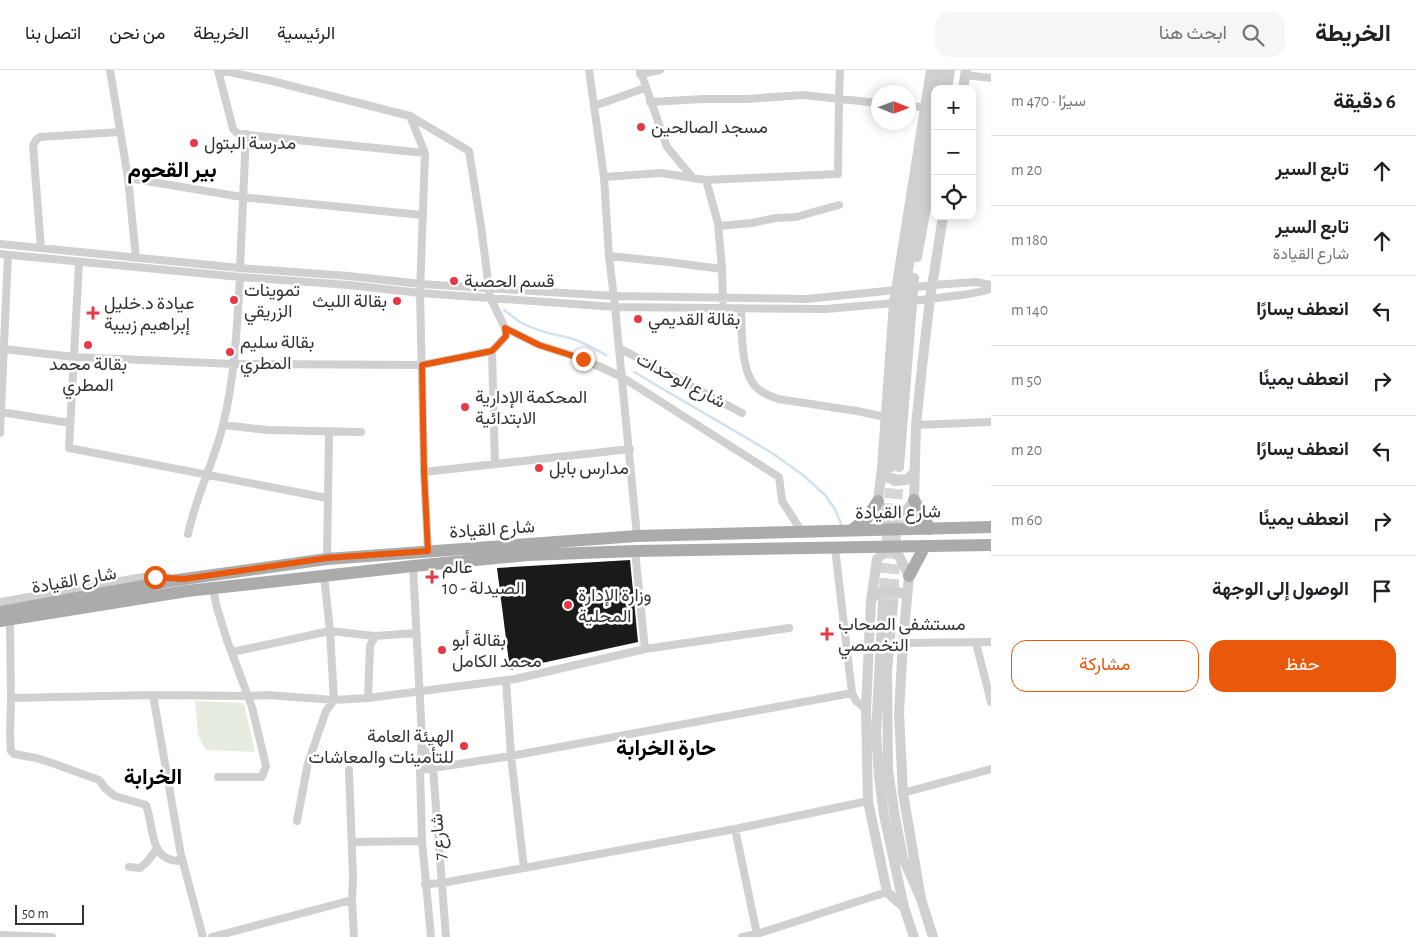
<!DOCTYPE html>
<html lang="ar">
<meta charset="utf-8">
<style>
:root{--surface:#fff;--page:#f6f6f6;--text:#202124;--muted:#757577;--line:#e0e0e0;--accent:#ea580c}
body{margin:0;font-family:"Alegreya Sans",Vazirmatn,sans-serif;background:var(--page);color:var(--text);direction:rtl}
.controls{position:absolute;right:15px;top:15px;display:grid;overflow:hidden;border-radius:10px;box-shadow:0 2px 12px #0003}
.controls button{width:45px;height:45px;display:grid;place-items:center;padding:0;border:0;border-bottom:1px solid var(--line);background:var(--surface);color:var(--text);font:25px sans-serif}
.compass{position:absolute;left:871px;top:15px;width:45px;height:45px;border-radius:50%;background:var(--surface);box-shadow:0 2px 12px #0003;rotate:91deg}
.scale{position:absolute;left:15px;bottom:12px;width:69px;box-sizing:border-box;padding-left:5px;border:2px solid #333;border-top:0;font-size:14px;line-height:18px;white-space:nowrap;color:#333;-webkit-text-stroke:4px #fff;paint-order:stroke}
.stop{position:absolute;width:15px;height:15px;margin:-11px;border:4px solid #ea580c;border-radius:50%;background:#fff}
.stop.end{background:#ea580c;border-color:#fff;box-shadow:0 1px 5px #0008}
.list{margin:0;padding:0;list-style:none}
h2{display:flex;justify-content:space-between;align-items:center;height:65px;margin:0;padding:0 20px;font-size:21px}
h2 small{font-size:16px;font-weight:400;color:var(--muted)}
.list li{display:grid;grid-template-columns:32px 1fr auto;gap:15px;align-items:center;box-sizing:border-box;height:70px;padding:0 20px;border-top:1px solid var(--line)}
.list b{display:block;font-size:19px;white-space:nowrap}
.list p{margin:0;font-size:16px;white-space:nowrap;color:var(--muted)}
.list em{font-size:16px;font-style:normal;color:var(--muted)}
.actions{display:flex;gap:10px;padding:15px 20px}
.actions a{flex:1;padding:11px 0;border:1px solid var(--accent);border-radius:15px;text-align:center;font-size:18px;color:var(--accent)}
.actions .main{background:var(--accent);color:#fff}
.icon{flex:none;width:28px;height:28px;fill:none;stroke:currentColor;stroke-width:2;stroke-linecap:round;stroke-linejoin:round}
.map{position:relative;flex:none;width:991px;height:867px;overflow:hidden;direction:ltr}
header{display:flex;align-items:center;gap:30px;box-sizing:border-box;height:70px;padding:0 25px;background:var(--surface);border-bottom:1px solid var(--line)}
header strong{font-size:24px}
nav{display:flex;gap:28px;margin-inline-start:auto;font-size:18px}
.search{width:350px;height:45px;background:var(--page);display:flex;align-items:center;gap:12px;box-sizing:border-box;padding:0 18px;border-radius:15px;color:var(--muted);font-size:19px}
main{display:flex}
aside{flex:1;background:var(--surface)}
.map>svg:first-child{display:block}
.park{fill:#e6ecdf}
.lines{fill:none;stroke-linecap:round;stroke-linejoin:round}
.stream{stroke:#cfe2ee;stroke-width:2.5}
.building{fill:#1a1a1a}
.tertiary-tunnel{stroke:#d6d6d6;stroke-width:10;stroke-dasharray:10 5;stroke-linecap:butt}
.minor{stroke:#d0d0d0;stroke-width:8}
.tertiary{stroke:#d0d0d0;stroke-width:10}
.primary{stroke:#ababab;stroke-width:12}
.minor-bridge{stroke:#d0d0d0;stroke-width:8}
.route{stroke:#ea580c;stroke-width:6}
.poi-dot{fill:#e63946;stroke:#fff;stroke-width:2}
.labels{text-anchor:middle;stroke-width:5;stroke-linejoin:round;paint-order:stroke}
.poi-label{font-size:18px;fill:#333;stroke:#fff;text-anchor:start}
.street-label{font-size:18px;fill:#333;stroke:#fff}
.district-label{font-size:22px;font-weight:bold;fill:#000;stroke:#fff}
</style>
<header>
<strong>الخريطة</strong>
<div class="search"><svg class="icon" aria-label="search" viewBox="0 0 24 24"><circle cx="10" cy="10" r="6"/><path d="M15 15l6 6"/></svg>ابحث هنا</div>
<nav><a>الرئيسية</a><a>الخريطة</a><a>من نحن</a><a>اتصل بنا</a></nav>
</header>
<main>
<aside>
<h2>6 دقيقة<small>سيرًا · 470 m</small></h2>
<ul class="list">
<li><svg class="icon" aria-label="ahead" viewBox="0 0 24 24"><path d="M12 20V5M6 11l6-6 6 6"/></svg><div><b>تابع السير</b></div><em>20 m</em></li>
<li><svg class="icon" aria-label="ahead" viewBox="0 0 24 24"><path d="M12 20V5M6 11l6-6 6 6"/></svg><div><b>تابع السير</b><p>شارع القيادة</p></div><em>180 m</em></li>
<li><svg class="icon" aria-label="left" viewBox="0 0 24 24"><path d="M17 20v-9H6M10 6l-5 5 5 5"/></svg><div><b>انعطف يسارًا</b></div><em>140 m</em></li>
<li><svg class="icon" aria-label="right" viewBox="0 0 24 24"><path d="M7 20v-9h11M14 6l5 5-5 5"/></svg><div><b>انعطف يمينًا</b></div><em>50 m</em></li>
<li><svg class="icon" aria-label="left" viewBox="0 0 24 24"><path d="M17 20v-9H6M10 6l-5 5 5 5"/></svg><div><b>انعطف يسارًا</b></div><em>20 m</em></li>
<li><svg class="icon" aria-label="right" viewBox="0 0 24 24"><path d="M7 20v-9h11M14 6l5 5-5 5"/></svg><div><b>انعطف يمينًا</b></div><em>60 m</em></li>
<li><svg class="icon" aria-label="arrive" viewBox="0 0 24 24"><path d="M6 21V4h12l-3 4 3 4H6"/></svg><div><b>الوصول إلى الوجهة</b></div></li>
</ul>
<div class="actions"><a class="main">حفظ</a><a>مشاركة</a></div>
</aside>
<div class="map">
<svg width="991" height="867" viewBox="0 0 991 867">
<rect width="100%" height="100%" fill="#fff"/>
<path class="park" d="M 195,631 L 244,633 L 255,682 L 206,680 L 198,665 Z"/>
<g class="lines">
<path class="stream" d="M 504,240 C 510,244 515,249 520,252 C 536,261 553,264 570,268 C 583,272 594,279 606,285
M 634,302 L 772,383 L 803,405 L 825,425 L 835,439 L 841,454"/>
</g>
<path class="building" d="M 630,490 L 638,572 L 510,600 L 497,498 Z"/>
<g class="lines">
<path class="tertiary-tunnel" d="M 883,533 L 891,400
M 893,534 L 899,397"/>
<path class="minor" d="M 110,0 L 128,108 L 136,188
M 218,0 L 233,59 L 238,64 L 425,83
M 219,0 L 272,11 L 410,46 L 469,81 L 481,156 L 490,227 L 505,258 L 539,275 L 583,289 L 622,307 L 779,407 L 782,431 L 802,462
M 589,0 L 604,107 L 609,186 L 615,237 L 637,466
M 640,0 L 667,77 L 693,108
M 640,4 L 660,0
M 965,5 L 991,8
M 650,32 L 704,29 L 746,29 L 803,25 L 878,33
M 594,36 L 645,18
M 908,36 L 924,37
M 410,46 L 425,83 L 420,223 L 424,402 L 428,481
M 604,107 L 661,103 L 706,110 L 838,104 L 839,29 L 840,0
M 128,108 L 242,127 L 422,145
M 706,110 L 718,153 L 722,199 L 723,231
M 719,156 L 752,153 L 776,148 L 796,147 L 839,135
M 0,174 L 240,198 L 349,206 L 421,214 L 614,226 L 806,229 L 896,220
M 41,178 L 33,76 L 36,70 L 40,67 L 120,62
M 0,184 L 240,207 L 349,215 L 420,223 L 615,237 L 826,239 L 894,233
M 609,186 L 668,192 L 722,199
M 79,193 L 69,378 L 327,428
M 240,198 L 246,64
M 932,215 L 976,212 L 991,215
M 930,229 C 946,226 978,225 991,218
M 741,238 C 742,259 740,303 757,318 C 763,324 771,326 778,329 L 857,341 L 885,347
M 619,278 L 742,343
M 4,279 L 74,287 L 234,294 L 422,295 L 492,281 L 506,266 L 505,258
M 492,281 L 495,394
M 1,342 L 70,353
M 223,355 L 267,360 L 361,362
M 916,355 L 991,352
M 0,363 L 8,185
M 424,402 L 630,379
M 188,464 C 196,426 214,392 223,355 C 235,306 237,256 240,207
M 835,478 L 852,623 L 856,631 L 866,639
M 635,481 L 645,579 L 789,558
M 327,489 L 329,363
M 413,496 L 422,669 L 420,700 L 422,771 L 431,867
M 213,518 L 217,538 L 227,570 L 252,637 L 266,696 L 262,707 L 218,707
M 10,553 L 11,628 L 10,665 L 11,681 L 14,684 L 36,688 L 52,693 L 99,710 L 106,719 L 115,726 L 146,735 C 155,759 148,792 182,791
M 903,573 L 991,572
M 976,573 L 991,632
M 232,582 L 330,561 L 375,566
M 506,610 L 511,686 L 524,798
M 153,625 L 181,785 L 203,867
M 11,628 L 153,625 L 248,626 L 267,625 L 334,630 L 368,628 L 515,609 L 645,579
M 368,628 L 370,576 L 375,566 L 416,563
M 423,673 L 433,698 L 446,867
M 349,700 L 353,808 L 352,830 L 354,867
M 420,700 L 511,686 L 852,623
M 903,723 L 991,699
M 297,751 L 308,693 L 326,641 L 334,630 L 330,561 L 324,505
M 735,759 L 757,864
M 352,772 L 422,771
M 129,797 L 140,798 L 147,792 L 156,780
M 425,814 L 442,813 L 735,759 L 868,731
M 0,865 L 52,867
M 212,867 L 352,830
M 742,867 L 757,864 L 887,822"/>
<path class="tertiary" d="M 931,0 L 894,233 L 882,398 L 878,431 L 892,460 L 914,430 L 916,355 L 922,297 L 930,229 L 943,146
M 937,19 L 940,0
M 947,19 L 950,0
M 963,19 L 966,0
M 917,187 L 935,88
M 892,397 L 902,252 L 907,207 L 935,33
M 899,397 L 914,208
M 882,398 L 887,406 L 895,411 L 906,410 L 915,402
M 871,530 C 881,516 893,518 907,526
M 0,533 L 143,508 L 168,508
M 883,533 L 876,662 L 879,706 L 884,745 L 904,837 L 914,867
M 893,534 L 887,601 L 888,700 L 895,747 L 903,788 L 921,829 L 933,867
M 904,837 L 887,822 L 868,731 L 866,639 L 871,531 L 877,489 L 892,476 L 899,486 L 909,506 L 903,573 L 899,643 L 903,723 L 921,829"/>
<path class="primary" d="M 914,430 L 930,459
M 852,460 L 867,448 L 878,431
M 909,506 L 925,476
M 0,542 L 170,511 L 327,489 L 637,466 L 991,457
M 0,551 L 187,521 L 413,496 L 528,485 L 635,481 L 991,475"/>
<path class="minor-bridge" d="M 896,220 L 932,215
M 894,233 L 930,229"/>
</g>
<g class="lines">
<path class="route" d="M 155,507 L 184,509 L 327,488 L 428,481 L 424,402 L 422,295 L 492,281 L 506,266 L 505,258 L 539,275 L 583,289"/>
</g>
<g class="poi-dot">
<circle cx="641" cy="57" r="5"/>
<circle cx="194" cy="73" r="5"/>
<circle cx="454" cy="211" r="5"/>
<circle cx="234" cy="230" r="5"/>
<circle cx="397" cy="231" r="5"/>
<path d="M90.5 235.5h5v5h5v5h-5v5h-5v-5h-5v-5h5z"/>
<circle cx="638" cy="249" r="5"/>
<circle cx="88" cy="275" r="5"/>
<circle cx="230" cy="282" r="5"/>
<circle cx="465" cy="337" r="5"/>
<circle cx="539" cy="398" r="5"/>
<path d="M429.5 499.5h5v5h5v5h-5v5h-5v-5h-5v-5h5z"/>
<circle cx="568" cy="535" r="5"/>
<path d="M824.5 556.5h5v5h5v5h-5v5h-5v-5h-5v-5h5z"/>
<circle cx="442" cy="580" r="5"/>
<circle cx="464" cy="676" r="5"/>
</g>
<g class="labels">
<g class="poi-label">
<text x="651" y="63">مسجد الصالحين</text>
<text x="204" y="79">مدرسة البتول</text>
<text x="464" y="217">قسم الحصبة</text>
<text x="244" y="226">تموينات<tspan x="244" dy="21">الزريقي</tspan></text>
<text x="387" y="237" text-anchor="end">بقالة الليث</text>
<text x="104" y="239">عيادة د.خليل<tspan x="104" dy="21">إبراهيم زبيبة</tspan></text>
<text x="648" y="255">بقالة القديمي</text>
<text x="240" y="278">بقالة سليم<tspan x="240" dy="21">المطري</tspan></text>
<text x="88" y="300" text-anchor="middle">بقالة محمد<tspan x="88" dy="21">المطري</tspan></text>
<text x="475" y="333">المحكمة الإدارية<tspan x="475" dy="21">الابتدائية</tspan></text>
<text x="549" y="404">مدارس بابل</text>
<text x="442" y="503">عالم<tspan x="442" dy="21">الصيدلة - 10</tspan></text>
<text x="578" y="531">وزارة الإدارة<tspan x="578" dy="21">المحلية</tspan></text>
<text x="838" y="560">مستشفى الصحاب<tspan x="838" dy="21">التخصصي</tspan></text>
<text x="452" y="576">بقالة أبو<tspan x="452" dy="21">محمد الكامل</tspan></text>
<text x="454" y="672" text-anchor="end">الهيئة العامة<tspan x="454" dy="21">للتأمينات والمعاشات</tspan></text>
</g>
<g class="street-label">
<text transform="translate(681 310) rotate(28)" y="6">شارع الوحدات</text>
<text transform="translate(898 442) rotate(-1)" y="6">شارع القيادة</text>
<text transform="translate(492 459) rotate(-4)" y="6">شارع القيادة</text>
<text transform="translate(74 510) rotate(-10)" y="6">شارع القيادة</text>
<text transform="translate(438 767) rotate(-95)" y="6">شارع 7</text>
</g>
<g class="district-label">
<text x="172" y="107">بير القحوم</text>
<text x="666" y="685">حارة الخرابة</text>
<text x="153" y="714">الخرابة</text>
</g>
</g>
</svg>
<div class="controls">
<button>+</button>
<button>−</button>
<button><svg class="icon" aria-label="locate" viewBox="0 0 24 24"><circle cx="12" cy="12" r="6"/><path d="M12 2v4M12 18v4M2 12h4M18 12h4"/></svg></button>
</div>
<svg class="compass" viewBox="-18 -18 36 36"><path d="M0-13l5 13h-10z" fill="#e53935"/><path d="M0 13l5-13h-10z" fill="#757577"/></svg>
<div class="scale">50 m</div>
<div class="stop" style="left:155px;top:507px"></div>
<div class="stop end" style="left:583px;top:289px"></div>
</div>
</main>
